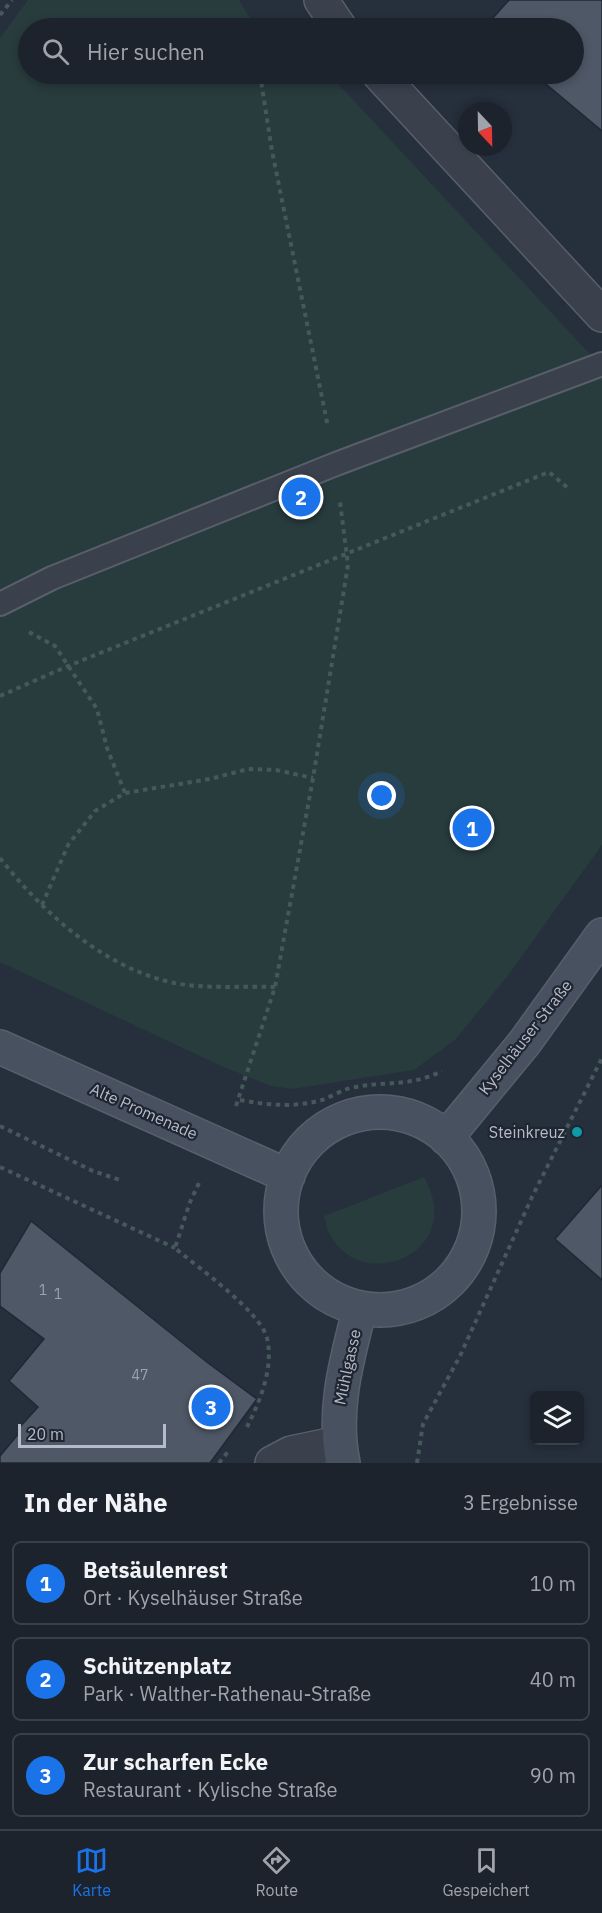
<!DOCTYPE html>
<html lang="de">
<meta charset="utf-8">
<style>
:root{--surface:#1c232d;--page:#252b35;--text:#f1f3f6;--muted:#a0a4aa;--line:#3a4049;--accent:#1a73e8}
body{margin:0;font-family:"IBM Plex Sans",sans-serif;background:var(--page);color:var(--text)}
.controls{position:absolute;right:18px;bottom:18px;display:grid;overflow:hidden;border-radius:9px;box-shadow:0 3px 9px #0003}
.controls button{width:54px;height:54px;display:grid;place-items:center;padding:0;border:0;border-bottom:2px solid var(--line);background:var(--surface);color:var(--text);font:30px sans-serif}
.compass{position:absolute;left:458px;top:102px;width:54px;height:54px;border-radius:50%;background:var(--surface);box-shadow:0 3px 9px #0003;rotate:158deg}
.scale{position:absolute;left:18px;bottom:15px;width:148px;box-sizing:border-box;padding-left:6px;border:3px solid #b5bcc8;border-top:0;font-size:16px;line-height:21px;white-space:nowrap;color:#b5bcc8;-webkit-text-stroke:4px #1f2632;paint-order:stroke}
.you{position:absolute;left:382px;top:796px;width:21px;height:21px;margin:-15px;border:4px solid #fff;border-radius:50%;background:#1a73e8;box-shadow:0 0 0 9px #1a73e833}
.badge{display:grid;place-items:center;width:39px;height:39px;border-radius:50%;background:var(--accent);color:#fff;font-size:20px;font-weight:700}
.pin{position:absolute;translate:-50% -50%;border:3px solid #fff;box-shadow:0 2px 6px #0006}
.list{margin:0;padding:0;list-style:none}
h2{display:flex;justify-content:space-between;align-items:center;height:78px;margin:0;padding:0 24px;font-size:26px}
h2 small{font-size:20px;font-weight:400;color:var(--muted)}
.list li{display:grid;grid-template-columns:39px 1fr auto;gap:18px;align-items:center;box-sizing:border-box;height:84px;margin:0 12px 12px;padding:0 12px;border:2px solid var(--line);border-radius:9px}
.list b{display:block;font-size:22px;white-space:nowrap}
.list p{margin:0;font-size:20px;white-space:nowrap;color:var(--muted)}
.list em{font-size:20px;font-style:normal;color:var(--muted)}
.icon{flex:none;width:33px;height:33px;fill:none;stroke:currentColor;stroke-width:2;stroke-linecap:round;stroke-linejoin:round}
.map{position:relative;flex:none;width:602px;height:1463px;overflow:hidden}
.search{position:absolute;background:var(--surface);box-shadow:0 3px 9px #0003;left:18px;right:18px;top:18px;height:66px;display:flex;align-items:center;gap:15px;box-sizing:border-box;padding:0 21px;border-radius:33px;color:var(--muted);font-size:22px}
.sheet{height:366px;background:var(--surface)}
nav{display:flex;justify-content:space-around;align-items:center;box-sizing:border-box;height:84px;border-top:2px solid var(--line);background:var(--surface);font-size:16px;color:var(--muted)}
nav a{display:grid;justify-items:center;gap:3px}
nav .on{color:var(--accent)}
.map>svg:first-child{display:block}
.green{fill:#283b3d}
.building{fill:#4f5867;stroke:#212834;stroke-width:1.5}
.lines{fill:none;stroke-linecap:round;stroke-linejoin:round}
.lane-casing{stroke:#585f6b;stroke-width:26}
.street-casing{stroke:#585f6b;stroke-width:36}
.secondary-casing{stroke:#585f6b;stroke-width:36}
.path{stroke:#46585b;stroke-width:4;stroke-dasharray:4.5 4.5;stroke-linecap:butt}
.lane{stroke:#3a414d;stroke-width:22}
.street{stroke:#3a414d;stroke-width:33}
.secondary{stroke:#48515f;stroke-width:33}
.culture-dot{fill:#0f9aa8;stroke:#1f2632;stroke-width:2}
.labels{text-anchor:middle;stroke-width:4.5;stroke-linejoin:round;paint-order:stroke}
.number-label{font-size:14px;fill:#9ca3b0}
.street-label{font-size:16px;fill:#b5bcc8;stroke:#1f2632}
.poi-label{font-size:16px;fill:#b5bcc8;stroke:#1f2632;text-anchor:end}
</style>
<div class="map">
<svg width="602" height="1463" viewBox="0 0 602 1463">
<rect width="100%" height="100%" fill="#262f3c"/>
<path class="green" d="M 28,0 L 239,0 L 256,28 L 28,28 L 28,74 L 329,74 L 602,367 L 602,845 L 506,978 L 455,1040 L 414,1070 L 292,1089 L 271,1086 L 219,1065 L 0,962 L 0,38 Z
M 424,1177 C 472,1261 340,1302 324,1216 Z"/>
<path class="building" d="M 509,0 L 602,0 L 602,131 L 534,74 L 573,74 L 573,28 L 484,28 Z
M 602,1185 L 602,1280 L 555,1239 Z
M 31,1221 L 208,1363 L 257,1399 L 210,1463 L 0,1463 L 0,1456 L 20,1432 L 18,1429 L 38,1407 L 9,1381 L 44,1339 L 0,1306 L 0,1273 Z"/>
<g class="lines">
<g class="lane-casing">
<path id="lane" d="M 0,604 L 52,578 L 336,464 L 602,364"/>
</g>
<g class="street-casing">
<path id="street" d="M 321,0 L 340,28
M 379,74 L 602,315
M 272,1463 L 291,1453 L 339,1443"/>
</g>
<g class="secondary-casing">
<path id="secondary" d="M 0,1047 L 288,1176
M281 1211a99 99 0 1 1 198 0a99 99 0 1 1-198 0Z
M 446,1138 L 525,1042 L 602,935
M 343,1463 C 332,1410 347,1359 360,1308"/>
</g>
<path class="path" d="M 0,15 L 12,0
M 260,74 L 272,151 L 328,427
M 29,632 L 55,646 L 97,709 L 107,748 L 125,793
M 0,696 L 68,666 L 549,472 L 569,489
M 0,858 C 43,913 104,968 174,983 C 204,989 244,986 275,987
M 42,905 L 68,845 L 95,811 L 125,793 L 210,779 L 248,769 L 276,770 L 313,778
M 240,1100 C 268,1105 293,1108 322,1100 C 330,1097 339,1092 347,1089 C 381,1080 409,1088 442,1071
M 236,1106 L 275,987 L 313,778 L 348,565 L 340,502
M 0,1126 L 93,1171 L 120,1180
M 0,1167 L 175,1248
M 199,1183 L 190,1202 L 175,1248 C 197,1267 260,1311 267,1338 C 274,1368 260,1401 247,1427
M 219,1463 L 230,1449
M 417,1463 L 423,1424 L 460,1356 L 532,1197 L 602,1058"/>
<use href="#lane" class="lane"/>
<use href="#street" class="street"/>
<use href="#secondary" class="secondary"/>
</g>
<circle class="culture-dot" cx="577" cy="1132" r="6"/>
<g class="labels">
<g class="number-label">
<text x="43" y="1295">1</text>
<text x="58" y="1299">1</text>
<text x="140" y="1380">47</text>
</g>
<g class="street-label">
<text transform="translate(525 1037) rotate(-52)" y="6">Kyselhäuser Straße</text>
<text transform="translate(144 1111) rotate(24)" y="6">Alte Promenade</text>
<text transform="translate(347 1367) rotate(-78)" y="6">Mühlgasse</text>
</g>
<g class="poi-label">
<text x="565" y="1138">Steinkreuz</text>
</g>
</g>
</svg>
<div class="controls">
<button><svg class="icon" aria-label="layers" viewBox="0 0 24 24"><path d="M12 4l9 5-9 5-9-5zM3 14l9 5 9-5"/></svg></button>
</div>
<svg class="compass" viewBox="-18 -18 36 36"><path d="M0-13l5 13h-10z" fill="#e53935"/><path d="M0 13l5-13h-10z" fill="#a0a4aa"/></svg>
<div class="scale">20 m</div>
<div class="you"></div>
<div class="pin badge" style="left:472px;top:828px">1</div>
<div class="pin badge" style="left:301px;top:497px">2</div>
<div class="pin badge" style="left:211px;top:1407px">3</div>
<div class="search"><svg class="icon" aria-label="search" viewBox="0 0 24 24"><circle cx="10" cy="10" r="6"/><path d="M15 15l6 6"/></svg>Hier suchen</div>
</div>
<section class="sheet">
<h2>In der Nähe<small>3 Ergebnisse</small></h2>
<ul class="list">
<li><span class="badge">1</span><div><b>Betsäulenrest</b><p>Ort · Kyselhäuser Straße</p></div><em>10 m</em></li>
<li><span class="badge">2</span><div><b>Schützenplatz</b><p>Park · Walther-Rathenau-Straße</p></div><em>40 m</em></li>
<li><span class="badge">3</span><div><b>Zur scharfen Ecke</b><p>Restaurant · Kylische Straße</p></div><em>90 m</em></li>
</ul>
</section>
<nav>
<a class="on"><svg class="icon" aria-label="map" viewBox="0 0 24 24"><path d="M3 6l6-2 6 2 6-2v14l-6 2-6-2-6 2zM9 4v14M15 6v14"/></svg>Karte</a>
<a><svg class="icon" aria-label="directions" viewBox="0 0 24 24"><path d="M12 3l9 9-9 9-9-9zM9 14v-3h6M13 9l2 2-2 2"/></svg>Route</a>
<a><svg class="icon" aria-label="saved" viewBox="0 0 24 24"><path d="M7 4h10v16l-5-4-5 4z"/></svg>Gespeichert</a>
</nav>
